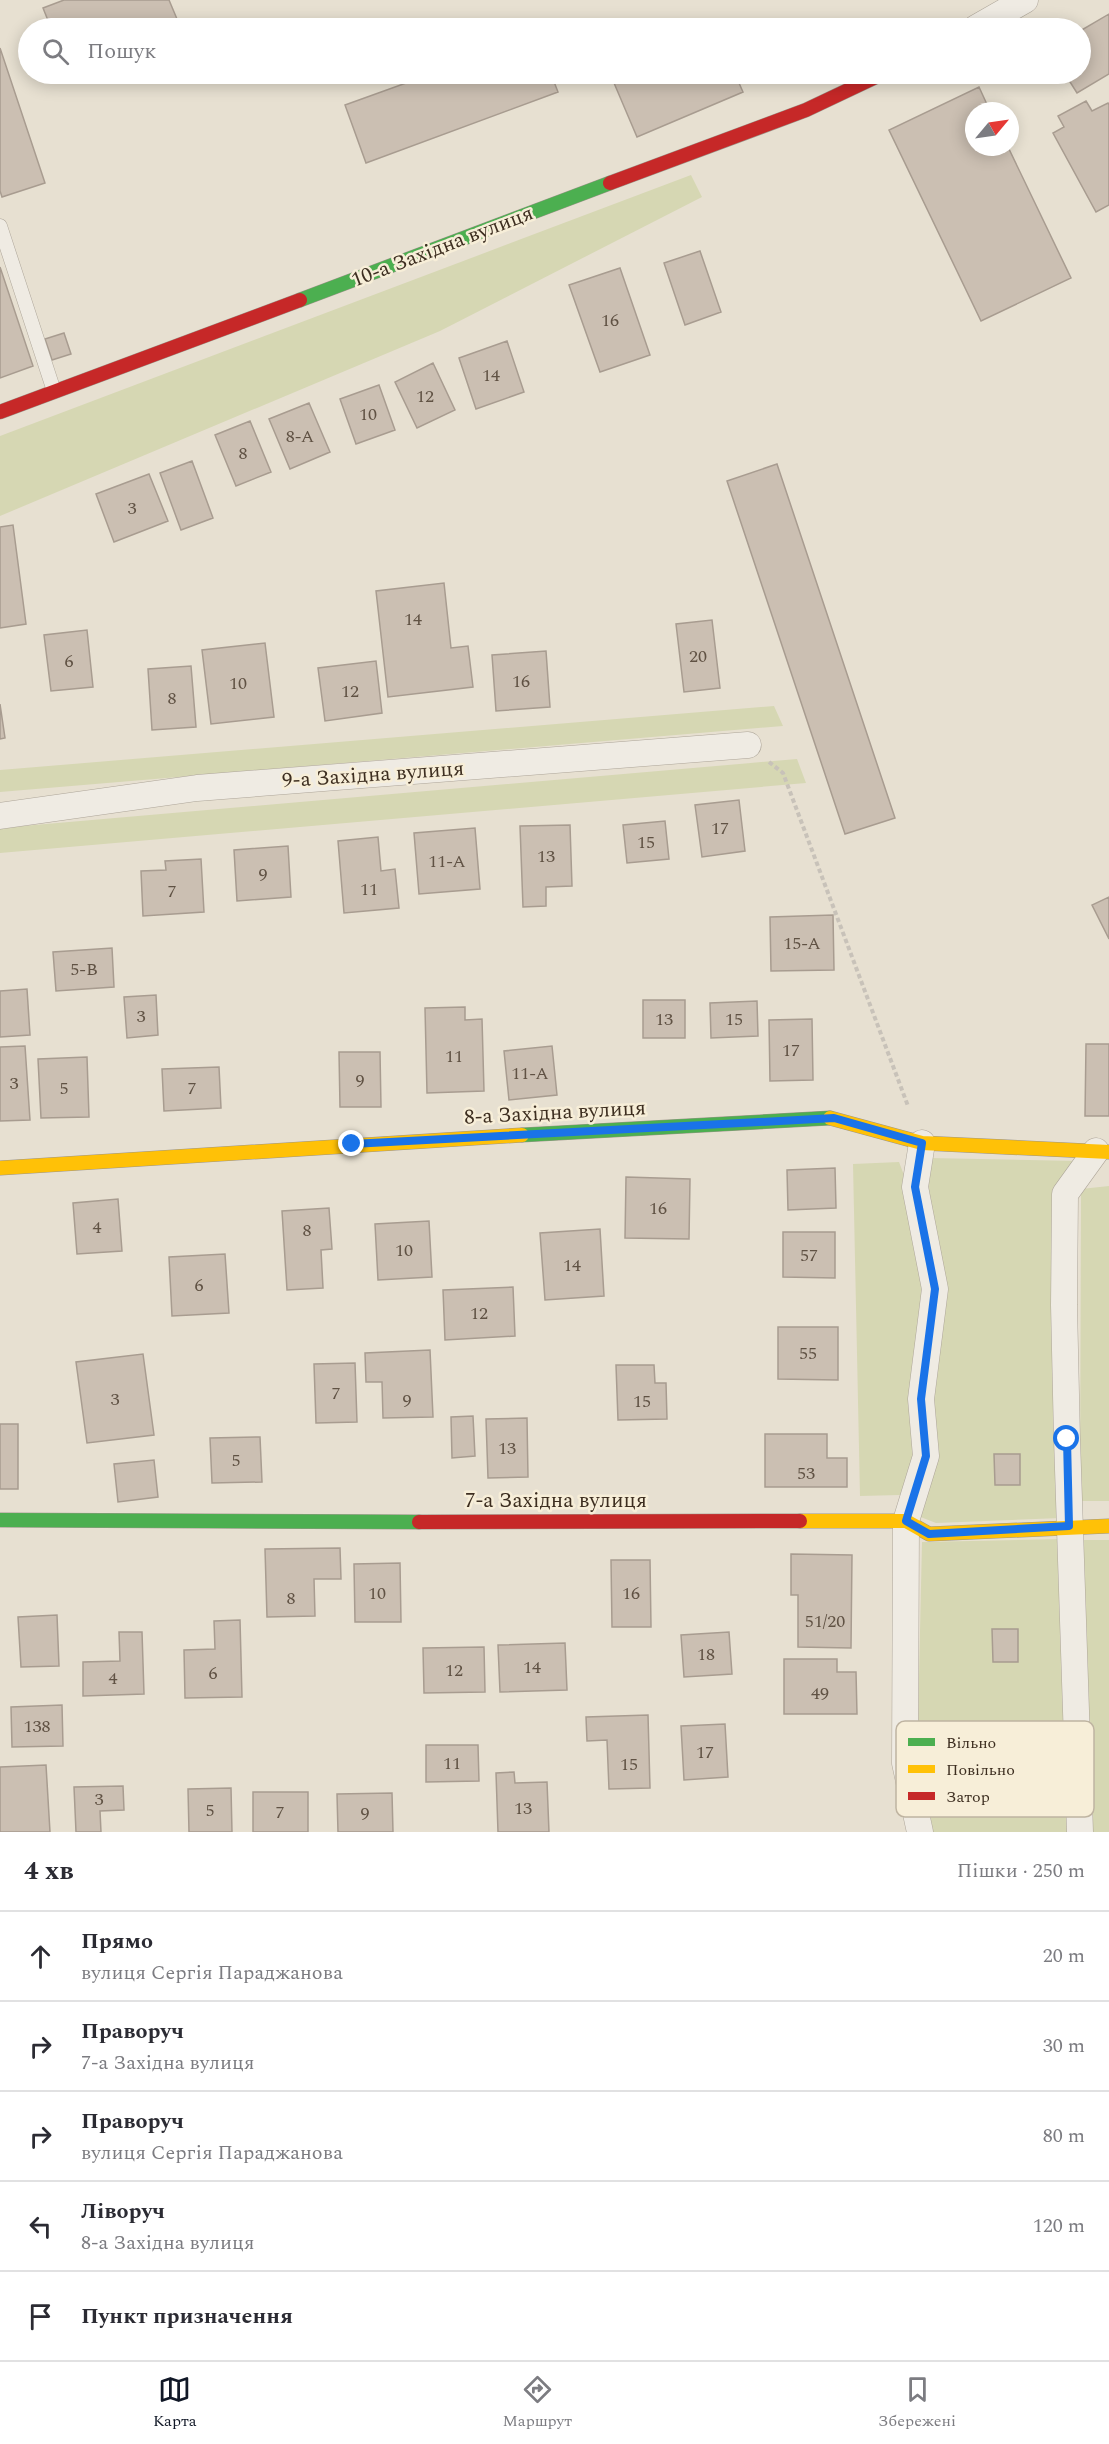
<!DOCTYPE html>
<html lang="uk">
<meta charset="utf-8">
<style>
:root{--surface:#fff;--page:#f2f2f3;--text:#2b2b33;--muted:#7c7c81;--line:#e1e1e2;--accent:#111827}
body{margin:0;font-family:Spectral,serif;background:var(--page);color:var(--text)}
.compass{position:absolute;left:965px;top:102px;width:54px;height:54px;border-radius:50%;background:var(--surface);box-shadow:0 3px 15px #0003;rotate:61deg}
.stop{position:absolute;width:18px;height:18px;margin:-14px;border:4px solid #1a73e8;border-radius:50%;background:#fff}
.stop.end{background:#1a73e8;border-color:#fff;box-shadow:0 2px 6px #0008}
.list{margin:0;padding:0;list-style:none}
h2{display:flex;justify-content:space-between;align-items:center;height:78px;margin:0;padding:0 24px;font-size:26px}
h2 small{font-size:20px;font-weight:400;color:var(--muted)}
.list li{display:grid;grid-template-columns:39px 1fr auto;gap:18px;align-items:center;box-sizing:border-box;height:90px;padding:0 24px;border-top:2px solid var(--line)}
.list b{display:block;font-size:22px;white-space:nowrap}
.list p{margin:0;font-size:20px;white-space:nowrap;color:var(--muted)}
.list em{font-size:20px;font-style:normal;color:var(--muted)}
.icon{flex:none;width:33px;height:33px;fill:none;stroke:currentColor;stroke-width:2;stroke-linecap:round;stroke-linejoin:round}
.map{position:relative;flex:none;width:1109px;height:1832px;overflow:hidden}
.search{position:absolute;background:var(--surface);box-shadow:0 3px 15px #0003;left:18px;right:18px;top:18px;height:66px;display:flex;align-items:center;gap:15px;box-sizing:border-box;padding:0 21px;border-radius:33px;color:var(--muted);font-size:22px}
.sheet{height:528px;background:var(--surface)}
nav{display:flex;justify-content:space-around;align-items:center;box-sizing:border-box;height:84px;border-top:2px solid var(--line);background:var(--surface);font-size:16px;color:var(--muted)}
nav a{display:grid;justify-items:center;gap:3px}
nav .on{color:var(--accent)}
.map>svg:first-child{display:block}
.green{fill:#d6d7b3}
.building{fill:#cbbfb2;stroke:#a89c90;stroke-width:1.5}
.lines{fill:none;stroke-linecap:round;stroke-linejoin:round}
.lane-casing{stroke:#ada599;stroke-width:15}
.street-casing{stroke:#ada599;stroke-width:27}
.fast-casing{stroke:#9c958a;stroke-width:15}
.slow-casing{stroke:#9c958a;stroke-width:15}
.jam-casing{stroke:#9c958a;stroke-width:15}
.path{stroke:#c8c2b9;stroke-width:4;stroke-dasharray:4.5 3;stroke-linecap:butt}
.lane{stroke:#efebe3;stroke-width:14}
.street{stroke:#efebe3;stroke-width:26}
.fast{stroke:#4caf50;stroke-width:14}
.slow{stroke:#ffc107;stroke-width:14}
.jam{stroke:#c62828;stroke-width:14}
.route{stroke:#1a73e8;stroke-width:8}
.labels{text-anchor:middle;stroke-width:5;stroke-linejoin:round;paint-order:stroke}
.number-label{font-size:18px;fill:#605244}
.street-label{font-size:21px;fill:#3d2e20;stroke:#f7eed8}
.key{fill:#f7eed8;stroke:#bfb4a1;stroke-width:1.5}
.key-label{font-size:16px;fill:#3d2e20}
</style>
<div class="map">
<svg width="1109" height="1832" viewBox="0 0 1109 1832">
<rect width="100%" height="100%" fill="#e7e0d1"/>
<path class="green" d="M 691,175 L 702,197 L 440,331 L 0,516 L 0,436 Z
M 774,706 L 783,726 L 0,792 L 0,770 Z
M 797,759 L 806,783 L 0,853 L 0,828 Z
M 929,1158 L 1078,1161 L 1061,1518 L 936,1523 L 918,1516 L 924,1189 Z
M 899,1162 L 907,1183 L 926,1291 L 915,1459 L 900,1495 L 860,1496 L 853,1164 Z
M 1109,1186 L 1109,1501 L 1080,1501 L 1081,1189 Z
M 1060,1539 L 1067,1832 L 932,1832 L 917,1766 L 922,1542 Z
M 1083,1540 L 1109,1540 L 1109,1832 L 1090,1832 Z"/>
<path class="building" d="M 64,0 L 169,0 L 177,19 L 155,28 L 51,28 L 43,8 Z
M 1109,14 L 1109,74 L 1077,93 L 1065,74 L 1080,74 L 1080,31 Z
M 0,48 L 45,183 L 2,197 L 0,191 Z
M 431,74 L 551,74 L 558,92 L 366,163 L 345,105 Z
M 637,74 L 735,74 L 743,92 L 637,137 L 614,83 Z
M 979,87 L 990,111 L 974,111 L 974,147 L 1008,147 L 1071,278 L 981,321 L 889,130 Z
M 1086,101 L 1092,111 L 1108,103 L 1109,105 L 1109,205 L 1096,212 L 1053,133 L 1064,127 L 1058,116 Z
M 700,251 L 721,312 L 685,325 L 664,263 Z
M 0,267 L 33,366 L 0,378 Z
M 620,268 L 650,355 L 600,372 L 569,285 Z
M 64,333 L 71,354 L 52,360 L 45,339 Z
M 507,341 L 524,392 L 476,409 L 459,358 Z
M 433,363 L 455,410 L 417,428 L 395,382 Z
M 379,385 L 395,430 L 356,444 L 340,399 Z
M 309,403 L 330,452 L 290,469 L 269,419 Z
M 250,421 L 271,472 L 236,486 L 215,435 Z
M 192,461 L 213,518 L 181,530 L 160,473 Z
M 777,464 L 895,818 L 845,834 L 727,481 Z
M 149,474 L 168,521 L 114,542 L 96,494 Z
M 13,525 L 26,624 L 0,628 L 0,527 Z
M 444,583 L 451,648 L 468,646 L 473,687 L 388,697 L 376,591 Z
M 712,620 L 720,688 L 684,692 L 676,624 Z
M 87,630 L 93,687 L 51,691 L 44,635 Z
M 265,643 L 274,717 L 211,724 L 202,650 Z
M 546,651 L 550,707 L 496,711 L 492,655 Z
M 376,661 L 382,713 L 325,721 L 318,668 Z
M 191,666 L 196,727 L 152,730 L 148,669 Z
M 0,704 L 5,738 L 0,739 Z
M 739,800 L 745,851 L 702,857 L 695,805 Z
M 665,821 L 669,859 L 627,863 L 623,825 Z
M 570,825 L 572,886 L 546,887 L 546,906 L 523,907 L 520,826 Z
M 475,828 L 480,889 L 419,894 L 414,833 Z
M 378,837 L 381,871 L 395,869 L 399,908 L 344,913 L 338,841 Z
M 288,846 L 291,897 L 237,901 L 234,850 Z
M 201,859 L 204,912 L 143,916 L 141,871 L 166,870 L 165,861 Z
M 1109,897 L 1109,939 L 1092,905 Z
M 833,915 L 834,970 L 771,971 L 770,917 Z
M 112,948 L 114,987 L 56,991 L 53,952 Z
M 27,989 L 30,1035 L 0,1037 L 0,991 Z
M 156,995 L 158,1035 L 127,1038 L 124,997 Z
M 643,1000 L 685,1000 L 685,1038 L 643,1038 Z
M 757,1001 L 758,1036 L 711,1038 L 710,1003 Z
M 465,1007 L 465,1020 L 482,1019 L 484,1091 L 427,1093 L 425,1008 Z
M 812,1019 L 813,1080 L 770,1081 L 769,1020 Z
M 1086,1044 L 1109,1044 L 1109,1116 L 1085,1116 Z
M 25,1046 L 30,1120 L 0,1121 L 0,1047 Z
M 552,1046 L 557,1095 L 509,1100 L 504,1051 Z
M 339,1052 L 380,1052 L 381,1107 L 340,1107 Z
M 87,1057 L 89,1117 L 41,1118 L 38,1059 Z
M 219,1067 L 221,1108 L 164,1111 L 162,1069 Z
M 835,1168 L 836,1208 L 788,1210 L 787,1170 Z
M 626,1177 L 690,1179 L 689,1239 L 625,1238 Z
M 118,1199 L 122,1251 L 77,1254 L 73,1203 Z
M 329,1208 L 332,1249 L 321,1250 L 323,1288 L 287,1290 L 282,1211 Z
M 429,1221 L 432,1277 L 378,1280 L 375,1224 Z
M 600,1229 L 604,1296 L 545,1300 L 540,1233 Z
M 783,1232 L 835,1232 L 835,1278 L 783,1277 Z
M 225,1254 L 229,1313 L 172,1316 L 169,1257 Z
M 513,1287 L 515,1336 L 445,1340 L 443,1290 Z
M 778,1327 L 838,1327 L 838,1380 L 778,1379 Z
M 430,1350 L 433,1417 L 383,1418 L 382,1382 L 366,1382 L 365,1353 Z
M 143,1354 L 154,1435 L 87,1443 L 76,1362 Z
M 355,1363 L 357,1422 L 316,1423 L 314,1364 Z
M 616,1365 L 654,1365 L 655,1383 L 666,1383 L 667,1419 L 618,1420 Z
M 473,1416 L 475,1456 L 452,1458 L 451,1417 Z
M 527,1418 L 528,1477 L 488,1478 L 486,1419 Z
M 0,1424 L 18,1424 L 18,1489 L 0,1489 Z
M 765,1434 L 827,1434 L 827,1458 L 847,1458 L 847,1487 L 765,1487 Z
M 260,1437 L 262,1482 L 212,1483 L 210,1438 Z
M 994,1454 L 1020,1454 L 1020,1485 L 995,1485 Z
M 154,1460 L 158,1497 L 118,1502 L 114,1464 Z
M 340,1548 L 341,1579 L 314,1579 L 315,1616 L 267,1617 L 265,1549 Z
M 791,1554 L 852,1555 L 851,1648 L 798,1647 L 798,1595 L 791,1595 Z
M 611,1560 L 650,1560 L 651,1627 L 612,1627 Z
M 400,1563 L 401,1622 L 355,1622 L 354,1564 Z
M 57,1615 L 59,1666 L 21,1667 L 18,1617 Z
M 240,1620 L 242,1697 L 185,1698 L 184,1650 L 215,1649 L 214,1621 Z
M 992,1629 L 1018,1629 L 1018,1662 L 993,1662 Z
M 119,1632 L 142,1632 L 144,1694 L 83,1696 L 83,1662 L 120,1661 Z
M 729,1632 L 732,1674 L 684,1677 L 681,1635 Z
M 565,1643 L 567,1690 L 500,1692 L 498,1645 Z
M 484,1647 L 485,1692 L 424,1693 L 423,1648 Z
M 784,1659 L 837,1659 L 837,1672 L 856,1672 L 857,1714 L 784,1714 Z
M 62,1705 L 63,1746 L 12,1747 L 11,1707 Z
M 648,1715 L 650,1788 L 609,1789 L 607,1740 L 587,1741 L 586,1717 Z
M 725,1724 L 728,1777 L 684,1780 L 681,1726 Z
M 426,1745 L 478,1745 L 479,1781 L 426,1782 Z
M 46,1765 L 50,1832 L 0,1832 L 0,1767 Z
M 514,1772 L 515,1783 L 547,1782 L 549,1832 L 498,1832 L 496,1773 Z
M 123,1786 L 124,1810 L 100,1811 L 101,1832 L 76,1832 L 74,1787 Z
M 231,1788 L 232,1832 L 189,1832 L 188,1789 Z
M 253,1792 L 308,1792 L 308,1832 L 253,1832 Z
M 392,1793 L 393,1832 L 338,1832 L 337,1794 Z"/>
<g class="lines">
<g class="lane-casing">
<path id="lane" d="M 0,226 L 54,391"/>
</g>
<g class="street-casing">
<path id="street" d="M 976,28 L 1025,0
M 0,816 L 197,788 L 748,745
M 920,1832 L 905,1763 L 906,1521 L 926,1456 L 921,1399 L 935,1289 L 915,1187 L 922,1143
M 1080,1832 L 1067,1439 L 1064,1305 L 1065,1194 L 1096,1151"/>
</g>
<g class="fast-casing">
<path id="fast" d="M 300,300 L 610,183
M 522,1135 L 830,1118
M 0,1520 L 419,1522"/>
</g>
<g class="slow-casing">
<path id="slow" d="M 830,1118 L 922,1143 L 1109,1152
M 0,1168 L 522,1135
M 800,1521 L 906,1521 L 929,1534 L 1109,1526"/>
</g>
<g class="jam-casing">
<path id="jam" d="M 610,183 L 806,110 L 882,74
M 0,412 L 300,300
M 419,1522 L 800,1521"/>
</g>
<path class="path" d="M 769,762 L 783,773 L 908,1106"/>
<use href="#lane" class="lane"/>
<use href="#street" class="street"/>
<use href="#fast" class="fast"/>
<use href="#slow" class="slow"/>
<use href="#jam" class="jam"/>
</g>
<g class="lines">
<path class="route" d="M 352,1144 L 834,1118 L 922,1143 L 915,1187 L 935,1289 L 921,1399 L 926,1456 L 906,1521 L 929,1534 L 1069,1526 L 1067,1439"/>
</g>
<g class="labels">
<g class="number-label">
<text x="610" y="326">16</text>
<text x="491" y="381">14</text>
<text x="425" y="402">12</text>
<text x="368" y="420">10</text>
<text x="300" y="442">8-А</text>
<text x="243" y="459">8</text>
<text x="132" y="514">3</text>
<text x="413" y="625">14</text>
<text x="698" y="662">20</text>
<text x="69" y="667">6</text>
<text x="521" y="687">16</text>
<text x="238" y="689">10</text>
<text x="350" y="697">12</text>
<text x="172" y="704">8</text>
<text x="720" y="834">17</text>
<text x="646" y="848">15</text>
<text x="546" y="862">13</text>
<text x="447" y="867">11-А</text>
<text x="263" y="880">9</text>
<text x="369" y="895">11</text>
<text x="172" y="897">7</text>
<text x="802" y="949">15-А</text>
<text x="84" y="975">5-В</text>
<text x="141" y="1022">3</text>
<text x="664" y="1025">13</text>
<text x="734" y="1025">15</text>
<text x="791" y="1056">17</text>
<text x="454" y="1062">11</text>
<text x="530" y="1079">11-А</text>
<text x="360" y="1086">9</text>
<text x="14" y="1089">3</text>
<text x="64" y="1094">5</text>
<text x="192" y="1094">7</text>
<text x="658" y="1214">16</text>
<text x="97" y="1233">4</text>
<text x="307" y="1236">8</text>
<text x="404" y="1256">10</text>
<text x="809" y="1261">57</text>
<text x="572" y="1271">14</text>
<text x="199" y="1291">6</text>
<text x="479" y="1319">12</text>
<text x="808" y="1359">55</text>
<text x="336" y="1399">7</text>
<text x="115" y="1405">3</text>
<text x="407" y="1406">9</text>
<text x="642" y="1407">15</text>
<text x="507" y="1454">13</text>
<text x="236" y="1466">5</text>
<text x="806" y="1479">53</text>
<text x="377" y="1599">10</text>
<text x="631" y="1599">16</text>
<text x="291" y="1604">8</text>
<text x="825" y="1627">51/20</text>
<text x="706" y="1660">18</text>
<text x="532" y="1673">14</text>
<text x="454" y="1676">12</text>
<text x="213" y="1679">6</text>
<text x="113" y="1684">4</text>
<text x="820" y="1699">49</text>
<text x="37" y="1732">138</text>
<text x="705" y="1758">17</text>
<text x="452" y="1769">11</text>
<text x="629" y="1770">15</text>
<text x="99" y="1805">3</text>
<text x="523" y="1814">13</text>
<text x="210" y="1816">5</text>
<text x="280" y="1818">7</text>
<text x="365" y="1819">9</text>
</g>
<g class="street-label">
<text transform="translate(442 246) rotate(-21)" y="7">10-а Західна вулиця</text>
<text transform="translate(373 774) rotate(-4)" y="7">9-а Західна вулиця</text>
<text transform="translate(555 1112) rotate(-3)" y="7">8-а Західна вулиця</text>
<text x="556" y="1507">7-а Західна вулиця</text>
</g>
</g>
<rect x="896" y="1721" width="198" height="96" rx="9" class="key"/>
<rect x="908" y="1738" width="27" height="8" fill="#4caf50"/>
<rect x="908" y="1765" width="27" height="8" fill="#ffc107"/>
<rect x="908" y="1792" width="27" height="8" fill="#c62828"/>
<g class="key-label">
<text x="946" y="1748">Вільно</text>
<text x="946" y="1775">Повільно</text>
<text x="946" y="1802">Затор</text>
</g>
</svg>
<svg class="compass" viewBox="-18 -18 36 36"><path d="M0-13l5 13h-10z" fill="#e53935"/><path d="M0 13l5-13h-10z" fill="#7c7c81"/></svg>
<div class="stop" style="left:1067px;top:1439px"></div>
<div class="stop end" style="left:352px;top:1144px"></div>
<div class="search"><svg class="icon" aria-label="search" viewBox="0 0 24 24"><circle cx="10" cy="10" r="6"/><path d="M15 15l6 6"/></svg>Пошук</div>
</div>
<section class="sheet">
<h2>4 хв<small>Пішки · 250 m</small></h2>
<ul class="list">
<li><svg class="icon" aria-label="ahead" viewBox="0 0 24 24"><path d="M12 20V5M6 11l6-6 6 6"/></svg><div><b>Прямо</b><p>вулиця Сергія Параджанова</p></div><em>20 m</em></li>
<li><svg class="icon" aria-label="right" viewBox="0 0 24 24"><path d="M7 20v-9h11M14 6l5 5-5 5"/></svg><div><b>Праворуч</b><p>7-а Західна вулиця</p></div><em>30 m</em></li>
<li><svg class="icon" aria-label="right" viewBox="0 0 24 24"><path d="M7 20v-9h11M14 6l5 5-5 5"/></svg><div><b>Праворуч</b><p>вулиця Сергія Параджанова</p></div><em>80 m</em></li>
<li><svg class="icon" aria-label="left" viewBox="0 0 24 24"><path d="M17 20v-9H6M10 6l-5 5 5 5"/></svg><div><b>Ліворуч</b><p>8-а Західна вулиця</p></div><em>120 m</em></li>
<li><svg class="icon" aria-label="arrive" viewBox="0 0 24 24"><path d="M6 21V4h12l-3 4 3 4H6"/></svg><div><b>Пункт призначення</b></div></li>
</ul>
</section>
<nav>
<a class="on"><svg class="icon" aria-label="map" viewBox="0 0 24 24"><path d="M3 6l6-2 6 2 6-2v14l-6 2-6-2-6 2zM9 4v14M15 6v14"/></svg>Карта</a>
<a><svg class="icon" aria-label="directions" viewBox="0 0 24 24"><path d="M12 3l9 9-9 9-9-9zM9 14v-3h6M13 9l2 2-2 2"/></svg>Маршрут</a>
<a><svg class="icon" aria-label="saved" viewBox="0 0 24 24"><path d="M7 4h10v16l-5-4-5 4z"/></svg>Збережені</a>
</nav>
